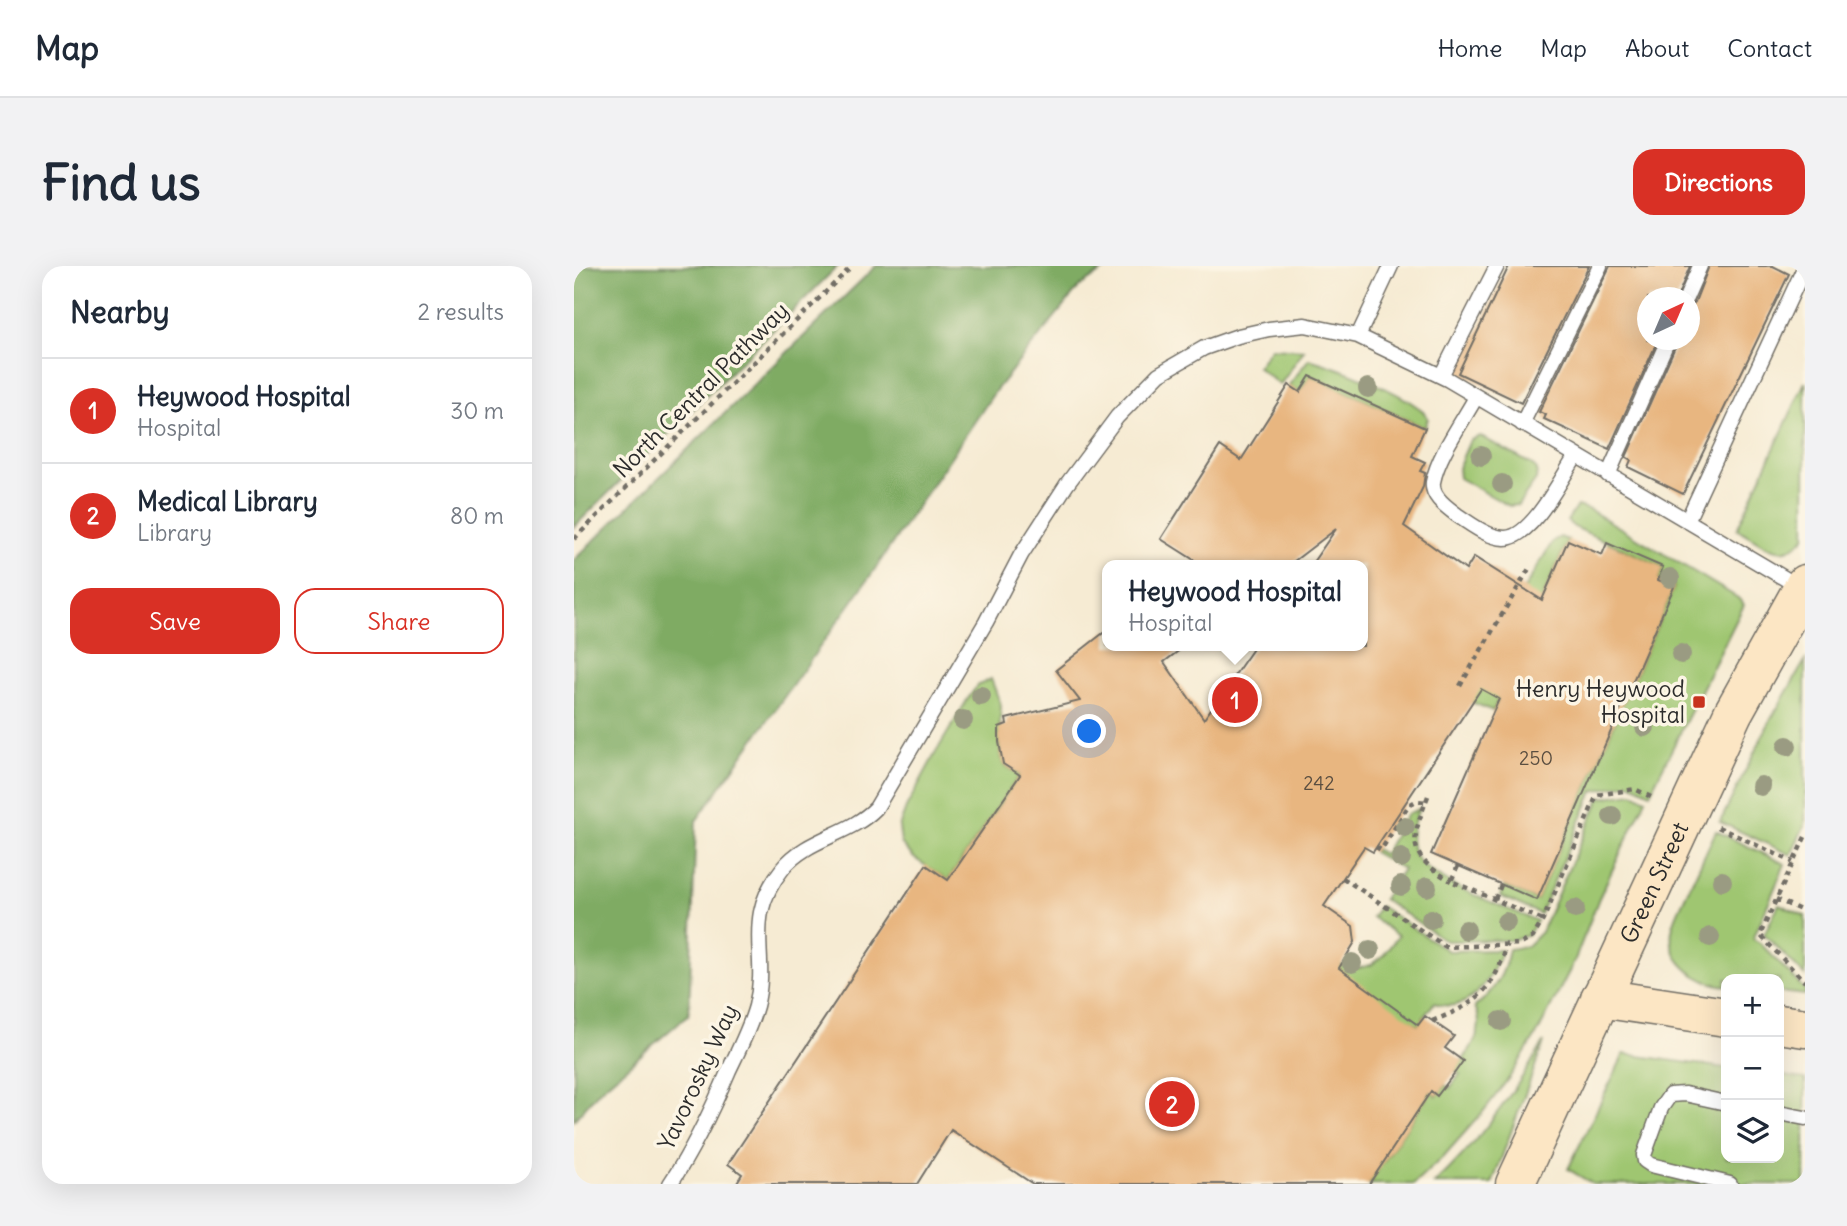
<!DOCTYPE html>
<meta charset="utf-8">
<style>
:root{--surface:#fff;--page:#f2f2f3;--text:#1f2937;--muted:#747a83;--line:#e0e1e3;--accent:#d93025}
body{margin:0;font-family:Delius,sans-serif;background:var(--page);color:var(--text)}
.controls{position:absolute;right:21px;bottom:21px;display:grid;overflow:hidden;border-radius:14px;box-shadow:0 7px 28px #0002}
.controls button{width:63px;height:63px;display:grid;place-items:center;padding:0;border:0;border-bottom:2px solid var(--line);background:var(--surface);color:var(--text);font:35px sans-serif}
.compass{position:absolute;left:1063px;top:21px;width:63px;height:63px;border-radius:50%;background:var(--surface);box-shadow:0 7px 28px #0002;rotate:44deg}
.you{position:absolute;left:516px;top:466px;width:24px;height:24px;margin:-18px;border:5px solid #fff;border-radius:50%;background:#1a73e8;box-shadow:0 0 0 10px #1a73e833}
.badge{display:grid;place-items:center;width:46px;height:46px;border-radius:50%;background:var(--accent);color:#fff;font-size:23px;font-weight:700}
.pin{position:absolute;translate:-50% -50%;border:4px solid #fff;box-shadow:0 2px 7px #0006}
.popup{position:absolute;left:528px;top:294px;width:266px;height:91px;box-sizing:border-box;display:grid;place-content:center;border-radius:14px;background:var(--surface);filter:drop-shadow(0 2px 5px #0005);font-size:23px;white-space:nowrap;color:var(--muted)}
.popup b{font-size:26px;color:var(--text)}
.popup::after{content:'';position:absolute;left:50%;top:100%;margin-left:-14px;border:14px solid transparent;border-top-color:var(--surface)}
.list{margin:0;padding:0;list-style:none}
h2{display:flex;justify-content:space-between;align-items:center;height:91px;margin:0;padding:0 28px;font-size:30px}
h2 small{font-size:23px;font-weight:400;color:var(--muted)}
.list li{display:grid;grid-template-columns:46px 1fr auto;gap:21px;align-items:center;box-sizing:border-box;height:105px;padding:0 28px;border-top:2px solid var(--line)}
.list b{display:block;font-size:26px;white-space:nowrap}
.list p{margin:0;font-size:23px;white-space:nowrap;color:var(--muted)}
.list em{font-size:23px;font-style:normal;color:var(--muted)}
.actions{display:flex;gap:14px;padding:21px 28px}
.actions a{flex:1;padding:16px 0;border:2px solid var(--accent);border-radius:21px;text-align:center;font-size:24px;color:var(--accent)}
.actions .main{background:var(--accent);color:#fff}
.icon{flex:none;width:38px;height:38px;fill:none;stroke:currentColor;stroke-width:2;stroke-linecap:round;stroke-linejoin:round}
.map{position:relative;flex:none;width:1231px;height:918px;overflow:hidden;border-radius:21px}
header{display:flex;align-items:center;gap:42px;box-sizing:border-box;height:98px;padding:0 35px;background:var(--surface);border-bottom:2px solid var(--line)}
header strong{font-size:33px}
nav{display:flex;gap:38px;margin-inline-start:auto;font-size:24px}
.intro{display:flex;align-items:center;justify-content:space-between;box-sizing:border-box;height:168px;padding:0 42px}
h1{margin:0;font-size:49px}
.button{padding:18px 32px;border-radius:21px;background:var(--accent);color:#fff;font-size:24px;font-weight:700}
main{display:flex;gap:42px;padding:0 42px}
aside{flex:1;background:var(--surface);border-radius:21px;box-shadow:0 7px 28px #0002}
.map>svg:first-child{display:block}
.green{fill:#9fc671;stroke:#65784e;stroke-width:2}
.forest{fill:#7fab63;stroke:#556b47;stroke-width:2}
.building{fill:#e8b680}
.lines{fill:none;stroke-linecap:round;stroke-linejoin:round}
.lane-casing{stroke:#726e66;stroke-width:17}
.secondary-casing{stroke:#726e66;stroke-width:41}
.path{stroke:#726e66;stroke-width:4.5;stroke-dasharray:5 5;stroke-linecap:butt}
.lane{stroke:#fff;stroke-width:14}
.secondary{stroke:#fce6c4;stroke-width:38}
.tree{fill:#9a9b82}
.poi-dot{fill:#c8321e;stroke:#fcf5e5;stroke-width:2.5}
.labels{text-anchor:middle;stroke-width:7;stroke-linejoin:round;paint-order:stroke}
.number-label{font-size:19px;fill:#5a4e40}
.street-label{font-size:23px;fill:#2b2b2b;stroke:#fcf5e5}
.poi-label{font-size:23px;fill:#2b2b2b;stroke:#fcf5e5;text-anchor:end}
</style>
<header>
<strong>Map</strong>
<nav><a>Home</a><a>Map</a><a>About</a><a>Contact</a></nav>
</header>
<div class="intro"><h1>Find us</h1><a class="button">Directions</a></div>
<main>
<aside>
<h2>Nearby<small>2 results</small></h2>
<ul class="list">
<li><span class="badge">1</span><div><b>Heywood Hospital</b><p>Hospital</p></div><em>30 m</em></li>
<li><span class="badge">2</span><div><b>Medical Library</b><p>Library</p></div><em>80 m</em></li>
</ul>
<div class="actions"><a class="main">Save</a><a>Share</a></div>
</aside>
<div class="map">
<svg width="1231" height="918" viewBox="0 0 1231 918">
<rect width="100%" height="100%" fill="#fcf5e5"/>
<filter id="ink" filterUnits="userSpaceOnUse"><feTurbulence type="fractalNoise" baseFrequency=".0143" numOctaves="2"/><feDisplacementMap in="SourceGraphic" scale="14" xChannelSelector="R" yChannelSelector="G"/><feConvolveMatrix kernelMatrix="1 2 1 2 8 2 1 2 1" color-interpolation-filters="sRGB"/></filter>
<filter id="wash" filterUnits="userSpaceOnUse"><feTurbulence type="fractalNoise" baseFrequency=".00686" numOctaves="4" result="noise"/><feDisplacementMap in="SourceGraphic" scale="28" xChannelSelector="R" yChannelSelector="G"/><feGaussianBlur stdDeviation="1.57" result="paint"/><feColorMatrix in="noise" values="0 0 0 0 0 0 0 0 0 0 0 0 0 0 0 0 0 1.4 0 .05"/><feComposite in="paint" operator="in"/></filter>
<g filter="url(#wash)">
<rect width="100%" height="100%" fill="#f6ebd3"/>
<path class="green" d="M 697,82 L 730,84 L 706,119 L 683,101 Z
M 735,93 C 760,100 842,130 854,152 L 851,162 L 736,110 L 726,126 L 715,119 Z
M 1231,116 L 1231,271 C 1207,299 1190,277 1163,263 Z
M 906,170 L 957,198 L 963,204 L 962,214 L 944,239 L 935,240 L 885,212 L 884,202 L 896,174 Z
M 1003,240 L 1016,244 L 1164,332 L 1170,339 L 1076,527 L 1056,517 L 1019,525 L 966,648 L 926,630 L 930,620 L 963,634 L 1100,321 L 1084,314 L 1089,301 L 1000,261 L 993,255 Z
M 986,271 L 994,274 L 919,445 L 895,435 L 890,423 L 979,275 Z
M 1231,395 L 1231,558 L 1217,589 L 1146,556 L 1197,453 Z
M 417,413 L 427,439 L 425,476 L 429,498 L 446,509 L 374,614 L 340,592 L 327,577 L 325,561 L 332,542 L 361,488 L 393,434 L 403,420 Z
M 1059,527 L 1072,533 L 1025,632 L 1000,696 L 963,768 L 935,812 L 908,847 L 869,891 L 840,918 L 795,918 L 857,825 L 863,830 L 871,819 L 876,822 L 886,808 L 881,805 C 895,785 913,765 901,741 C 920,725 931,708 935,683 L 953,680 L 967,666 L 1026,532 Z
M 845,543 C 838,558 833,576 842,591 C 856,615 935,643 963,655 L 954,669 L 941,674 L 872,675 L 809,633 L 829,603 L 799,586 L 801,583 L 810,588 L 833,548 Z
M 1142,565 L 1211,598 L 1179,673 L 1186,677 L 1231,724 L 1231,729 L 1205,726 L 1205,713 L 1152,713 L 1152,720 C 1125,717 1093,697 1098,664 C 1100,652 1107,640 1112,629 C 1122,608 1132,586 1142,565 Z
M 1205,638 L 1231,650 L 1231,710 L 1190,668 Z
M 806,640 L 874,685 L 928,684 C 917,713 896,750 860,737 L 844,759 L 745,708 L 766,699 L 785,702 L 797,699 L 808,691 L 824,670 L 798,651 Z
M 970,776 L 918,918 L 860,918 C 904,877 940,827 970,776 Z
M 1050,788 L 1152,802 L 1152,892 L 1205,892 L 1205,809 L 1231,813 L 1231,918 L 1019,918 L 994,903 Z"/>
<path class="forest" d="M 5,0 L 264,0 L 0,261 L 0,7 Z
M 302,0 L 536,0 L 505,21 L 422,124 L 299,306 L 122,555 L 115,748 L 27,823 L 0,854 L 0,294 Z"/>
<g id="blocks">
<path class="building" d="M 935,0 L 1015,0 L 947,137 L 884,107 Z
M 1036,0 L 1116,0 L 1103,32 L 1074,32 L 1074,74 L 1084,74 L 1035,183 L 970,153 L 972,149 L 965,146 Z
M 1135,0 L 1199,0 L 1215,8 L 1109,228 L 1054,201 L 1057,194 L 1052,191 L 1104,74 L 1116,74 L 1116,41 L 1121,36 Z
M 736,110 L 851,162 L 838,190 L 851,196 L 846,205 L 851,207 L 849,221 L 830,260 L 892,304 L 900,291 L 968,334 L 994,274 L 1028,289 L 1033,277 L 1089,301 L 1084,314 L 1100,321 L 963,634 L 857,588 L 925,433 L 907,423 L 799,586 L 790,581 L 750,640 L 779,660 L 781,676 L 765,702 L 844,759 L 851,750 L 880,770 L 871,782 L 889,795 L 882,805 L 863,830 L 857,825 L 795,918 L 459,918 L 377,864 L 343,918 L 162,918 L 168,908 L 154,898 L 352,599 L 374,614 L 446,509 L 429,498 L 425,476 L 425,461 L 433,458 L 432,453 L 506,435 L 482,404 L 533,364 L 533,380 L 611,380 L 590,396 L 630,453 L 681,380 L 789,380 L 789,299 L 737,299 L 762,263 L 715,299 L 628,299 L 587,273 L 646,180 L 667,194 L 715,119 L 726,126 Z"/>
</g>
</g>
<g filter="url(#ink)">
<use href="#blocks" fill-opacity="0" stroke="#726e66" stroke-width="2"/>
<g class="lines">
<g class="lane-casing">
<path id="lane" d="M 1112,32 L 1126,0
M 784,70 L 817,0
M 867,110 L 923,0
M 902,131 C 889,155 864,189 859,216 C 857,231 873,241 883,249 C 896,258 915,272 931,272 C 958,272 988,211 1002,190
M 948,158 L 1026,0
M 1034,209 L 1094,74
M 1113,255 L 1231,0
M 1152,837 L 1111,828 L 1096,829 L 1087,842 L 1070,889 L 1071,895 L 1077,899 L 1156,918
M 1205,847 L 1231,852
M 96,918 C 120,882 138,844 155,804 C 165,783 176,762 182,740 C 196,687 167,654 209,602 C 233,572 276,569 302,542 L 412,356 L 447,289 L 493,218 L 543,151 L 585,108 L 630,82 L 664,70 L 695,63 L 731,59 L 784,70 L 873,113 L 1227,322"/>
</g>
<g class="secondary-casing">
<g id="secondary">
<path d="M 1026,732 L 1152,751"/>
<path d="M 1205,758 L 1231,762"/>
<path id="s1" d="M 941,918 L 1159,447 L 1231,318"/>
</g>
</g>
<path class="path" d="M 0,273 L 278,0
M 886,420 L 956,301
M 854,530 C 837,575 831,588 877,615
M 1144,561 L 1219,596
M 1231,571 L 1186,669 L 1231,716
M 802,581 L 807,584 L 835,539 L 842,535 L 852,536
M 884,600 L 877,615 L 969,654
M 769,612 L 872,681 L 947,678 L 959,671 L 969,654 L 1023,529 L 1061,523 L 1081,533
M 921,633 L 927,619
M 1202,633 L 1231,646
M 858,755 C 901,739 920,724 933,679"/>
<use href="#lane" class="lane"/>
<use href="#secondary" class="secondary"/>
</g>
<g class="tree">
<circle cx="794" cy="122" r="10"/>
<circle cx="907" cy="190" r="10"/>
<circle cx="928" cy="218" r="10"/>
<circle cx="1096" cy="312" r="10"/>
<circle cx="1107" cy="388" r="10"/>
<circle cx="407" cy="430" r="10"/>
<circle cx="389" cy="454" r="10"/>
<circle cx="1071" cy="461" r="10"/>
<circle cx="1213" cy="480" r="10"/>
<circle cx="1187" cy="520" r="10"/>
<circle cx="1038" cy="550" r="10"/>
<circle cx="831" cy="561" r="10"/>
<circle cx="827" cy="592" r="10"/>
<circle cx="1148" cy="615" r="10"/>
<circle cx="827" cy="620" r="10"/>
<circle cx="853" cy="621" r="10"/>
<circle cx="1001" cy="643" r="10"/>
<circle cx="857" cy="653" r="10"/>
<circle cx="932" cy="656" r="10"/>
<circle cx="892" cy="664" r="10"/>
<circle cx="1136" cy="671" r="10"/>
<circle cx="796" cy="684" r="10"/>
<circle cx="778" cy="697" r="10"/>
<circle cx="927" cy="755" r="10"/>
</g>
</g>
<rect class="poi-dot" x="1118" y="429" width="14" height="14" rx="3.5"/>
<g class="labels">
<g class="number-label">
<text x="962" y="499">250</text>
<text x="745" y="524">242</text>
</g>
<g class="street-label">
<text transform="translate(127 124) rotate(-45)" y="8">North Central Pathway</text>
<text dy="8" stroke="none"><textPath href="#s1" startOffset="332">Green Street</textPath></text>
<text transform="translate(124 811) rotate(-65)" y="8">Yavorosky Way</text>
</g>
<g class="poi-label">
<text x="1111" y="431">Henry Heywood<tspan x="1111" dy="26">Hospital</tspan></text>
</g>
</g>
</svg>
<div class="controls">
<button>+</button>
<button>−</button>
<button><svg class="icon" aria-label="layers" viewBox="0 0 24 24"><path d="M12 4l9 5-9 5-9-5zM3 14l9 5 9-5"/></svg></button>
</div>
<svg class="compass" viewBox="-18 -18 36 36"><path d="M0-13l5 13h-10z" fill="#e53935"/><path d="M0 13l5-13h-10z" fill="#747a83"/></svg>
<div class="you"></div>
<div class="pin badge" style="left:661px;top:434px">1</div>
<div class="popup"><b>Heywood Hospital</b>Hospital</div>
<div class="pin badge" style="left:598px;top:838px">2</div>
</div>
</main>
